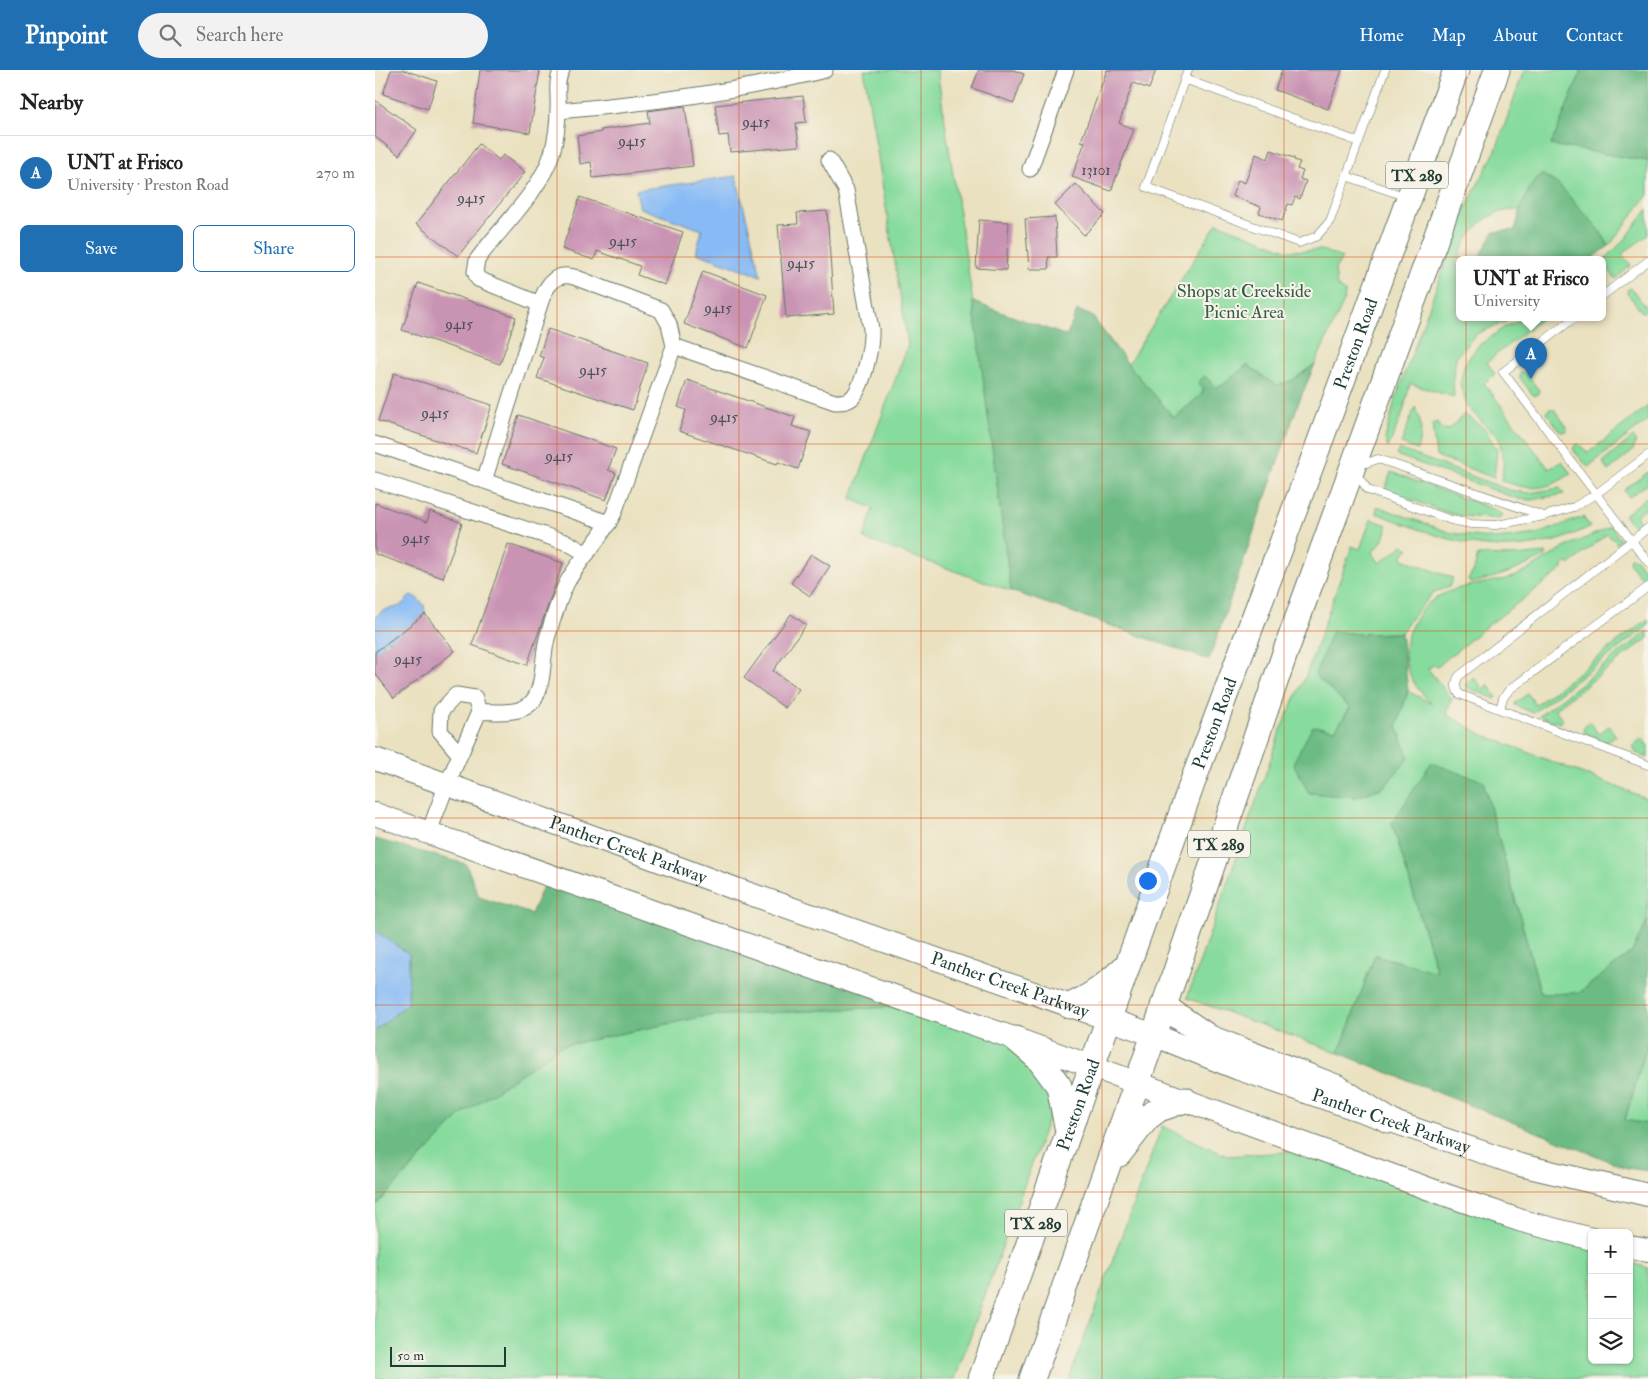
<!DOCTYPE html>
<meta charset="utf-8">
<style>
:root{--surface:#fff;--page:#f2f2f2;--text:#222;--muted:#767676;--line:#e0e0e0;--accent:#1f6fb2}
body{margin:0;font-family:"IM FELL Double Pica",serif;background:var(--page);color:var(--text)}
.controls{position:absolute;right:15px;bottom:15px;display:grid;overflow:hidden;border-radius:8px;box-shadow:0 1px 4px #0004}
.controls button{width:45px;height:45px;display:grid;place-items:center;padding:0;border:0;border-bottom:1px solid var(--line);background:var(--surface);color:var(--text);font:25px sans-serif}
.scale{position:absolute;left:15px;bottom:12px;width:116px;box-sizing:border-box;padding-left:5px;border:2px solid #1f3d34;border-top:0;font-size:14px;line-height:18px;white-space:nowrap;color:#1f3d34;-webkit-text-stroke:4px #f7f3e8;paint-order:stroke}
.you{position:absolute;left:772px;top:810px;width:18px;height:18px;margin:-12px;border:4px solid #fff;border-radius:50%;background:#1a73e8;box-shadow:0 0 0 8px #1a73e833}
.badge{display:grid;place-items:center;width:32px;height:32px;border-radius:50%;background:var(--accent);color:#fff;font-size:16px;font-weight:700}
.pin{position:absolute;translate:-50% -41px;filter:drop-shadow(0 1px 2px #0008)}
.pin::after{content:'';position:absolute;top:26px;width:18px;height:15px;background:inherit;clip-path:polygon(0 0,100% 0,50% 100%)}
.popup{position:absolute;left:1081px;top:186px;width:150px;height:65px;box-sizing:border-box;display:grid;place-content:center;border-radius:8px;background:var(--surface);filter:drop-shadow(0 1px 4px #0005);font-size:16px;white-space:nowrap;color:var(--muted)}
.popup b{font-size:19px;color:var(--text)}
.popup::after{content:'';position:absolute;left:50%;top:100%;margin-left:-10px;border:10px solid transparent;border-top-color:var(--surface)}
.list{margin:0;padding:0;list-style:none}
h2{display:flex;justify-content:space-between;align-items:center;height:65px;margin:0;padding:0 20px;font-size:21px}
h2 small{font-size:16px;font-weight:400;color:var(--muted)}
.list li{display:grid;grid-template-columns:32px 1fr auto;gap:15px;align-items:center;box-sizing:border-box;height:75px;padding:0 20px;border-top:1px solid var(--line)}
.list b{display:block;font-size:19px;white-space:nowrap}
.list p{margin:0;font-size:16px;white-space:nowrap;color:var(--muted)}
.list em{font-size:16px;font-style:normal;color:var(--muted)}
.actions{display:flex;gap:10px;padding:15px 20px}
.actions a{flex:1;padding:11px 0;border:1px solid var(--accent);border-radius:8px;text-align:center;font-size:18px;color:var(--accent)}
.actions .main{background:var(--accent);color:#fff}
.icon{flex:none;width:28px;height:28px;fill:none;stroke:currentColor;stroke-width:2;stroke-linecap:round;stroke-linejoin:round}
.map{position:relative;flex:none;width:1273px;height:1309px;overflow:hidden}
header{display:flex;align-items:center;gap:30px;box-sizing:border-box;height:70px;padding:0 25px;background:var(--accent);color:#fff}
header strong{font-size:24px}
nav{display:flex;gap:28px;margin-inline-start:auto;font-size:18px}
.search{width:350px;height:45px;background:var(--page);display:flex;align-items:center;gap:12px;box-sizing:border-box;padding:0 18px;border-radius:28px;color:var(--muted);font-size:19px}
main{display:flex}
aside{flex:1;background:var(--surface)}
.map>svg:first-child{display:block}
.green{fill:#87db9d;stroke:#538c68}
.forest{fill:#6dbb84;stroke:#467c5c}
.water{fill:#88bbf5;stroke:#547c94}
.building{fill:#c993b3}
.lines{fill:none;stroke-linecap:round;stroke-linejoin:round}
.lane-casing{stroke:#667665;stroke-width:9}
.street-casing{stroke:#667665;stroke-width:17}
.secondary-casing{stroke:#667665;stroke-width:24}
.primary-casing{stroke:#667665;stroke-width:27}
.lane{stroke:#fff;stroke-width:8}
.street{stroke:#fff;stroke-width:15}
.secondary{stroke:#fff;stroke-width:22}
.primary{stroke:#fff;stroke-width:25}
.grid{fill:none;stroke:#d45610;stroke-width:1;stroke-opacity:0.55}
.labels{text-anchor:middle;stroke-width:4;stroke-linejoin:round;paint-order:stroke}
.number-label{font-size:15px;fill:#4a5254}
.shield{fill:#f7f3e8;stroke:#60746a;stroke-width:1}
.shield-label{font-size:16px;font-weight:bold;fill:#1f3d34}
.park-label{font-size:18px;fill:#345d49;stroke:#f7f3e8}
.street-label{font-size:18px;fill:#1f3d34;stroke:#f7f3e8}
</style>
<header>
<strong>Pinpoint</strong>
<div class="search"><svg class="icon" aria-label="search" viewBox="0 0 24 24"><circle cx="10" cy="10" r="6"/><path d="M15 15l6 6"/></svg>Search here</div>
<nav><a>Home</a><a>Map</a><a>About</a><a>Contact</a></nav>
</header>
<main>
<aside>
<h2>Nearby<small></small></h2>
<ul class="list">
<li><span class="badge">A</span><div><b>UNT at Frisco</b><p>University · Preston Road</p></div><em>270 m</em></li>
</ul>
<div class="actions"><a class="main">Save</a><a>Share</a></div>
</aside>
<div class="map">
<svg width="1273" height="1309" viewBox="0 0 1273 1309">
<rect width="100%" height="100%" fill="#f7f3e8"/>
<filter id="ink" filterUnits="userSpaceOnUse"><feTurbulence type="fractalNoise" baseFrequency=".02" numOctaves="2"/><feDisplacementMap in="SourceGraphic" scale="10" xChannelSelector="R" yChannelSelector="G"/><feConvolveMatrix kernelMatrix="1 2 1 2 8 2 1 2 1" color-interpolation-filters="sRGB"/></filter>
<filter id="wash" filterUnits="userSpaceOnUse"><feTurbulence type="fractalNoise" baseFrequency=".0096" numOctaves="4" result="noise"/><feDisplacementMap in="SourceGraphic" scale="20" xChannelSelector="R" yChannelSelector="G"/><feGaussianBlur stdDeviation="1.12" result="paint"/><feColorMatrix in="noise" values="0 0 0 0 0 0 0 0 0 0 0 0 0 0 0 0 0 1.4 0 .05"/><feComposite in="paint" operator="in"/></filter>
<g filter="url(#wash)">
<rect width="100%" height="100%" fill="#eae1c0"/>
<path class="green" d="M 489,0 L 562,0 L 601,252 L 636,521 L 489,469 L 498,438 L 476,429 L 533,275 Z
M 1149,0 L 1207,0 L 1176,75 L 1273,91 L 1273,125 L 1234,176 L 1223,158 L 1160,109 L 1146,140 C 1140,140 1132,140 1126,142 C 1102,148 1088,174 1081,195 L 1085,198 L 1085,248 L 1130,248 L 1132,251 L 1101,264 L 1081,287 L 1078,308 L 1079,327 L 1035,314 L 1028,342 L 1013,378 L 1010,369 L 1020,330 L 1091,137 L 1121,80 Z
M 1273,139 L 1273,165 L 1247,184 L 1256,195 L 1241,209 L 1231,197 L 1227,199 L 1227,192 L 1252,167 Z
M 842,153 L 914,181 L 947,180 L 967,188 L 960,199 L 962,216 L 970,222 L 969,231 L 940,294 L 918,310 L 902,316 L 872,295 L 848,315 L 841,317 L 830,306 L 827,324 L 799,348 L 753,294 Z
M 1256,218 L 1273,240 L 1268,242 L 1266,241 L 1253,224 L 1252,220 Z
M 1150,248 L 1167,248 L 1112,292 L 1120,304 L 1109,313 L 1174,399 L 1187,391 L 1196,404 C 1168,422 1156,420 1126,411 L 1129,392 L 1124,369 L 1092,337 L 1085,315 L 1089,295 L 1103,276 L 1130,257 Z
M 1147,302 L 1151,304 L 1164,320 L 1162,325 L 1158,325 L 1145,308 L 1145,303 Z
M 1273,336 L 1273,350 L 1213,397 L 1198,380 L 1200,375 L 1204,374 L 1213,383 Z
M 1040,337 C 1048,354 1047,362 1042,380 L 1026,374 Z
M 1174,339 L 1179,339 L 1192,357 L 1191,361 L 1186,362 L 1172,343 Z
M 1089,344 L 1110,359 L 1122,380 L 1119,408 L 1061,386 L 1057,354 L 1062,352 L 1065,358 L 1074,360 Z
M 1258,367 L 1261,371 L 1258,381 L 1233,401 L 1228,392 Z
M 1024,379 L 1134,420 L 1153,423 L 1185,418 L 1189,424 L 1156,430 L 1143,429 L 1021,385 Z
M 1016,402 L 1120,440 L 1127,445 L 1125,449 L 1086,446 L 1073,443 L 1010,420 Z
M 1273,402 L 1273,414 L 1254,427 L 1249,420 Z
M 1273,426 L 1273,435 L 1261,445 L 1267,456 L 1265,460 L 1261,460 L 1249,445 Z
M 1002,436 L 1076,463 L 1121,469 L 1162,464 L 1208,447 L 1215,457 C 1205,461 1196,466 1187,469 C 1179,472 1171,472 1164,474 C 1102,485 1057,464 1001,443 Z
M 996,449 L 1012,455 C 1013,466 1004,475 997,483 L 1005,493 L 1028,475 L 1034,479 L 1029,483 L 1028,489 L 1078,508 L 1075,516 L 1057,524 L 1033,552 L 1026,563 L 983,564 L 957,561 L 941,605 L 975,638 L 960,660 L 934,723 L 982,727 L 1009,717 L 1022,656 L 1033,621 L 1057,634 C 1033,612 1021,584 1038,553 C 1045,541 1052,533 1064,526 C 1086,514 1114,514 1138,507 C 1157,500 1173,486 1191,477 C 1206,469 1221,465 1236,456 L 1246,471 L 1244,473 L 1241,473 L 1232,464 L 1194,495 L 1192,492 L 1188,496 L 1188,499 L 1108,559 L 1062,597 L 1060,594 L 1053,599 L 1077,629 L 1071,644 L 1106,664 L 1273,729 L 1273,850 L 1257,882 L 1204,923 L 1166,924 L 1108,711 L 1017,753 L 1062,903 L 1000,885 L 964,983 L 812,928 L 908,654 L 932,603 L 977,476 L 985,479 Z
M 1171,483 L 1172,485 C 1146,499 1125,507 1095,513 L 1093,510 L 1099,500 L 1103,485 L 1140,486 Z
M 1256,487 L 1261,489 L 1273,505 L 1272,510 L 1267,509 L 1254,493 L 1255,488 Z
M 1273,549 L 1273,556 L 1158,643 L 1140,635 L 1141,632 L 1153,624 L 1161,635 Z
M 1273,561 L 1273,568 L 1180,639 L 1188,650 L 1185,653 L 1164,646 Z
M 1099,607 L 1108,619 L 1113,614 L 1121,626 L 1121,629 L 1093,618 L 1091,614 Z
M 1215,651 L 1223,664 L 1234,656 L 1241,666 L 1231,672 L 1209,662 L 1208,659 Z
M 1267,668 L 1273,676 L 1273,688 L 1261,683 L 1258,676 Z
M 537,936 L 693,993 L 580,1309 L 0,1309 L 0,1137 L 85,1046 L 186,976 L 331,946 Z
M 1273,972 L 1273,1054 L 1250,1050 Z
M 787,1056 L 852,1086 L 939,1080 L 1217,1178 L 1217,1290 L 1254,1290 L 1254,1192 L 1273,1198 L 1273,1309 L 694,1309 Z"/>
<path class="forest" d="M 1207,0 L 1273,0 L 1273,91 L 1176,75 Z
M 1167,104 L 1184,115 L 1223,158 L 1234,176 L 1215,190 L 1103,190 L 1119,162 L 1140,160 C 1145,142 1151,115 1167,104 Z
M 598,232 L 692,266 L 702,240 L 717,246 L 753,294 L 799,348 L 827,324 L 828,319 L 823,312 L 830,306 L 841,317 L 848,315 L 872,295 L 902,316 L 918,310 L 940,294 L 923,334 L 834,590 L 636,521 Z
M 957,561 L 983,564 L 1026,563 L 1033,621 L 1022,656 L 1034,688 L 1009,717 L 981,727 L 934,723 L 918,693 L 938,656 L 960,660 L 975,638 L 940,605 Z
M 1056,693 L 1108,711 L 1166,924 L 1204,923 L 1257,882 L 1273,850 L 1273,972 L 1250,1050 L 1273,1054 L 1273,1101 L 1252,1098 L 964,983 L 1000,885 L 1062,902 L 1017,753 Z
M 0,769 L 91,794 L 104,827 L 156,844 L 170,812 L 537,936 L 331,946 L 186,976 L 85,1046 L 0,1137 L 0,961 L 33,933 L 34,884 L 0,861 Z"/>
<path class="water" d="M 361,106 L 386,206 L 321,183 L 327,160 L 265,138 L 261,120 Z
M 36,525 L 42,528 L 49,535 L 50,544 L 39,553 L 23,571 L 10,570 L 8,576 L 0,590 L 0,548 C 10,535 17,541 26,535 C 30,532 33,528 36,525 Z
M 0,861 L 34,884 L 33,933 L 0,961 Z"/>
<g id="blocks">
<path class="building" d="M 16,0 L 29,0 L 62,11 L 53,39 L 8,24 Z
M 105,0 L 165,0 L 155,63 L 98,53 Z
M 604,0 L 638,0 L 649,4 L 639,33 L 597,18 Z
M 732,0 L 781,0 L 774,19 L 758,13 L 744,53 L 759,59 L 736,121 L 697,107 L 710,72 L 706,71 Z
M 907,0 L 967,0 L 953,39 L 900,20 Z
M 428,26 L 431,52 L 421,53 L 424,76 L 355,82 L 353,65 L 344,66 L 340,35 Z
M 0,30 L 42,60 L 24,85 L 0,67 Z
M 310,36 L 318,96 L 218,108 L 216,92 L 205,94 L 202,66 L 226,62 L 226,60 L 275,53 L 273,41 Z
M 104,74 L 124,90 L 128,85 L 150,102 L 83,186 L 41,154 Z
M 896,80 L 919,88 L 919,90 L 925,92 L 922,99 L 928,101 L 925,109 L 931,111 L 925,129 L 920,127 L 917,135 L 913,134 L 907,151 L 884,143 L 886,137 L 857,126 L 863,110 L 870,113 L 881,84 L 893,89 Z
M 701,114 L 730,144 L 709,165 L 680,135 Z
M 205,127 L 308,162 L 290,215 L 262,205 L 265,196 L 222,181 L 219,190 L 187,179 Z
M 452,141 L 459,244 L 411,248 L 403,155 L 423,154 L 422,143 Z
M 680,147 L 682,187 L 673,187 L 674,199 L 654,199 L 650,149 Z
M 604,150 L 634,152 L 631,200 L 601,198 Z
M 328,201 L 392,225 L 373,278 L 309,254 Z
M 43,213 L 141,247 L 125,294 L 27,260 Z
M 173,259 L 273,293 L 258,340 L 162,308 L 169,288 L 164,286 Z
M 19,303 L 117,335 L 101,383 L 3,351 Z
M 312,310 L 420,347 L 417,356 L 436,362 L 423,399 L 403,392 L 402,394 L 304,361 L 311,340 L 303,337 Z
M 144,345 L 241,379 L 233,400 L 241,403 L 231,430 L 127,394 Z
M 0,433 L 52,452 L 55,441 L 87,453 L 68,508 L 0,484 Z
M 133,474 L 188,493 L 152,595 L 97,575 Z
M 436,484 L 455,496 L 435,526 L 416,513 Z
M 50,544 L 80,581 L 19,628 L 0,603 L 0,582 Z
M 416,544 L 431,555 L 398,601 L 424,619 L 410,638 L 369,608 Z"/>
</g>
</g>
<g filter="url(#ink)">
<use href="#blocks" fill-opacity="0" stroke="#667665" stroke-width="1"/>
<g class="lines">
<g class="lane-casing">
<path id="lane" d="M 813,0 L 771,117 L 924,173 L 942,166 L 955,151 L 1010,0
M 809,9 L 984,72
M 971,106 L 1032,127
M 1227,226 L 1273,191
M 1199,248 L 1128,302 L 1273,492
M 1003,389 L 1015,393 L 1169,446 L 1121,455 L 1096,454 L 1076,450 L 993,420 L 977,398 Z
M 1169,446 L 1199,437 L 1221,424 L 1273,385
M 1273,458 L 1084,606 C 1080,612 1080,618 1084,624 L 1273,695
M 1125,639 L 1128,628 L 1134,620 L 1273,517"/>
</g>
<g class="street-casing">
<path id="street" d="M 187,0 C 180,11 184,25 183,38 C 183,53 181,69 177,83 C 166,121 125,158 102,190 L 100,202 L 103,209 L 165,234 C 170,218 179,201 199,207 L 286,240 L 294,254 L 299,276 L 460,332 C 466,332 473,332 478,327 C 489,314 497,276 496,259 L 471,120 L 454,90
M 183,41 C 273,33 363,22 450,0
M 655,99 L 691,0
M 0,374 L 234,453
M 0,410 L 193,473 L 212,484
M 109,411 L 165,234
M 85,685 L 65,661 L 66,641 L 81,625 L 100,628 L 104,642
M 54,762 L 72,714 L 104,642 C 119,641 143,645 155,634 C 171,620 166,585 173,565 C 178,549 186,522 194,509 C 208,486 227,467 239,443 L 299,276"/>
</g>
<g class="secondary-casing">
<g id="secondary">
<path id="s1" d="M 0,689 L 250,778 L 361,819 L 779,965 L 864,999 L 1145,1095 L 1273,1125"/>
<path d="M 0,744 L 641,969 L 1071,1125 L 1147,1151 L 1217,1169"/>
<path d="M 1254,1177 L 1273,1180"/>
</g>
</g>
<g class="primary-casing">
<g id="primary">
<path d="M 695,936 C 720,924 729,917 749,898"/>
<path d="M 788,936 L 835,968 L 963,1018 L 1013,1050"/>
<path d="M 641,969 L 664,989 L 684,1016 L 693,1061"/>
<path d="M 744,1084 L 772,1048 L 784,1039 L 810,1030"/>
<path id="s2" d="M 606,1309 L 818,711 L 940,385 L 1081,0"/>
<path d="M 657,1309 L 779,965 L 910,583 L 1122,0"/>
</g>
</g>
<use href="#lane" class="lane"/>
<use href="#street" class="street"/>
<use href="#secondary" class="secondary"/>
<use href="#primary" class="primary"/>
</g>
</g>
<path class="grid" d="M 182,0 L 182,1309M 364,0 L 364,1309M 546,0 L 546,1309M 727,0 L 727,1309M 909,0 L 909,1309M 1091,0 L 1091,1309M 0,187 L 1273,187M 0,374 L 1273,374M 0,561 L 1273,561M 0,748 L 1273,748M 0,935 L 1273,935M 0,1122 L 1273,1122"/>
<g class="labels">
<g class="number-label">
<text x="381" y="57">9415</text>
<text x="257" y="76">9415</text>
<text x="721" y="105">13101</text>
<text x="96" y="133">9415</text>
<text x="248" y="176">9415</text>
<text x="426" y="198">9415</text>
<text x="343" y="243">9415</text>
<text x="84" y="259">9415</text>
<text x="218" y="305">9415</text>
<text x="60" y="348">9415</text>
<text x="349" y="352">9415</text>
<text x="184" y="391">9415</text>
<text x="41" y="473">9415</text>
<text x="33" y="594">9415</text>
</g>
<g class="shield">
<rect x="1011" y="91.5" width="62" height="27" rx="4"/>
<rect x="813" y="760.5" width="62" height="27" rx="4"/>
<rect x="630" y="1139.5" width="62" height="27" rx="4"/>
</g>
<g class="shield-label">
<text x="1042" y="111">TX 289</text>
<text x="844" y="780">TX 289</text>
<text x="661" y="1159">TX 289</text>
</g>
<g class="park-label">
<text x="869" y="227">Shops at Creekside<tspan x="869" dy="21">Picnic Area</tspan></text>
</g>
<g class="street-label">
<text dy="6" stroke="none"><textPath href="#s2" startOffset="1101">Preston Road</textPath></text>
<text dy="6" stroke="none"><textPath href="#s2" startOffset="696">Preston Road</textPath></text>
<text dy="6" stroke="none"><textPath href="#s1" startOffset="269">Panther Creek Parkway</textPath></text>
<text dy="6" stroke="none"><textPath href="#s1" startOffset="674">Panther Creek Parkway</textPath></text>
<text dy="6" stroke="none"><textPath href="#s2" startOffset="291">Preston Road</textPath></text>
<text dy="6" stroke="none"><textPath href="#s1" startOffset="1079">Panther Creek Parkway</textPath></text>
</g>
</g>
</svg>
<div class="controls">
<button>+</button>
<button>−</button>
<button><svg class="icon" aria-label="layers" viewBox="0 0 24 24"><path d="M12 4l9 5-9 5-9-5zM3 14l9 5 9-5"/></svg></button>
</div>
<div class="scale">50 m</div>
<div class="you"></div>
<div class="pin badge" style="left:1156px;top:309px">A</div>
<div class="popup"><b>UNT at Frisco</b>University</div>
</div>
</main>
